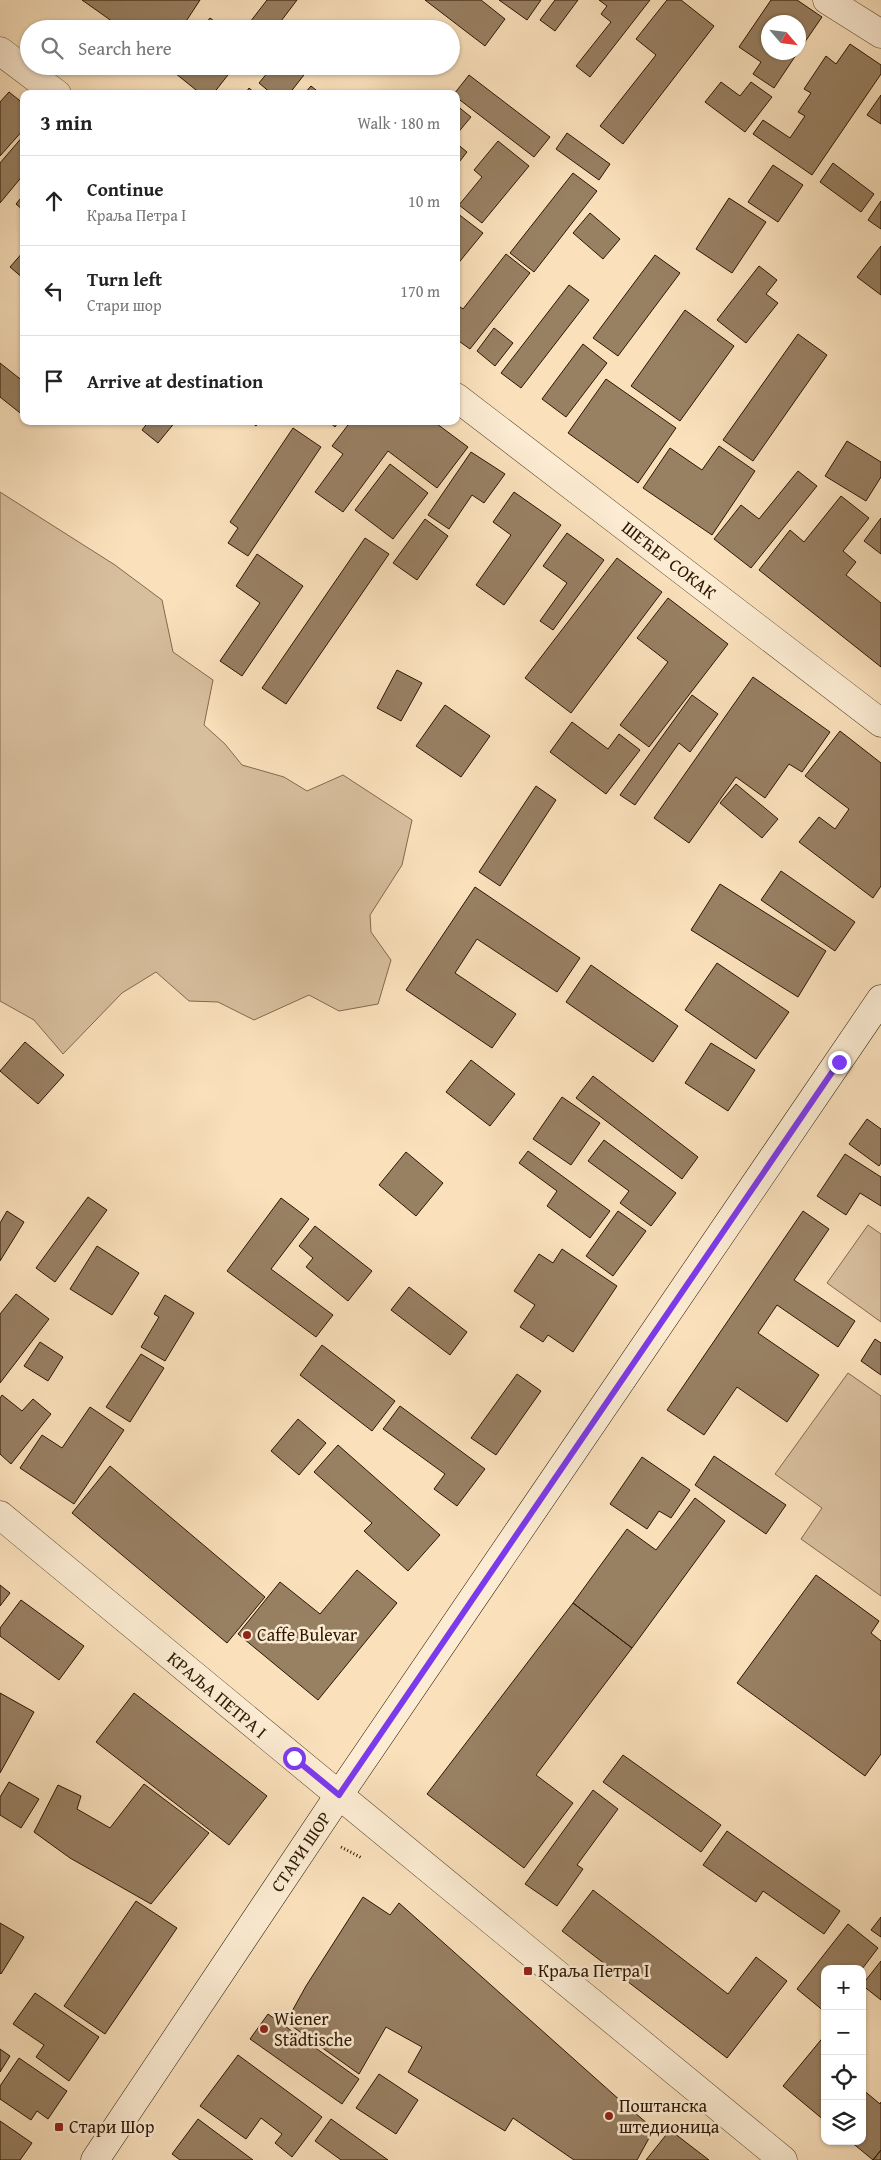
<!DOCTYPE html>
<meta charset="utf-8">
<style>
:root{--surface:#fff;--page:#f2f2f2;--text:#222;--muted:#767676;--line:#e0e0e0}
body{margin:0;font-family:"Gentium Book Plus",serif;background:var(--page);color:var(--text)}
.controls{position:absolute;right:15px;bottom:15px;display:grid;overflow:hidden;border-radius:10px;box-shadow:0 1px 4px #0004}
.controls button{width:45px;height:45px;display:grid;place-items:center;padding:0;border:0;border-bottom:1px solid var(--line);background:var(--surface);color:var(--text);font:25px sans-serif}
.compass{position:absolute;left:761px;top:15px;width:45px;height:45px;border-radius:50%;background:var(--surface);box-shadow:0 1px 4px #0004;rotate:118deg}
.stop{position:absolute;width:15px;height:15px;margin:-11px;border:4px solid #7c3aed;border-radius:50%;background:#fff}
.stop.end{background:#7c3aed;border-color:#fff;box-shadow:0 1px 5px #0008}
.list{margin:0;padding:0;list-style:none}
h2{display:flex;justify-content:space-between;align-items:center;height:65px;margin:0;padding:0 20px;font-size:21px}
h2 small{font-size:16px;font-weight:400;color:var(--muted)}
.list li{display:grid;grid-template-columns:32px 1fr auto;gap:15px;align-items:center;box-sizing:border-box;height:90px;padding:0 20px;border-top:1px solid var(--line)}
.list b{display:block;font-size:19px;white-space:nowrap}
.list p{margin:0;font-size:16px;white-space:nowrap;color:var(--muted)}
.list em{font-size:16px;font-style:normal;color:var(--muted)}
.icon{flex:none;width:28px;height:28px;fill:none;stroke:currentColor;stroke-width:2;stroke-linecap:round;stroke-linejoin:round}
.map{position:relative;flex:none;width:881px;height:2160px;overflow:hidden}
.search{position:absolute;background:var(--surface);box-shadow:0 1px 4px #0004;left:20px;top:20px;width:440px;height:55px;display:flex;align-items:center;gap:12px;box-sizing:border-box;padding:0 18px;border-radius:28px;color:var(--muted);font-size:19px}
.panel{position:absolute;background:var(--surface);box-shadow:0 1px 4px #0004;left:20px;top:90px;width:440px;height:335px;border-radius:10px}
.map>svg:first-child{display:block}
.green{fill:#d7be9d;stroke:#826a50}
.building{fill:#988063;stroke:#2d1603}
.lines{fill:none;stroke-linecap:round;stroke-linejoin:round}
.minor-casing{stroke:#604931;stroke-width:29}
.tertiary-casing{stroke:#604931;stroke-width:29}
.secondary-casing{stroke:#2d1603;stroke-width:29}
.path{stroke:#2d1603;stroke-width:3;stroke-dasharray:1 2.5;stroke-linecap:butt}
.minor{stroke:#fcecd3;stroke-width:28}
.tertiary{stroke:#fcecd3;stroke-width:28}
.secondary{stroke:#fcecd3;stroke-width:28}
.route{stroke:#7c3aed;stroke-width:6}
.poi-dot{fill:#8f2418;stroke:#fcecd3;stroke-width:2}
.labels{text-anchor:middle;stroke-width:5;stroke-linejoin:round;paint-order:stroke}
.street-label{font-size:18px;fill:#2d1603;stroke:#fcecd3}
.poi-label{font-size:18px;fill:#2d1603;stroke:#fcecd3;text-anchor:start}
</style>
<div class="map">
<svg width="881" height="2160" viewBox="0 0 881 2160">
<rect width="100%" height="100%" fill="#fae1bc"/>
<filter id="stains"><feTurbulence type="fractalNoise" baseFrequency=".004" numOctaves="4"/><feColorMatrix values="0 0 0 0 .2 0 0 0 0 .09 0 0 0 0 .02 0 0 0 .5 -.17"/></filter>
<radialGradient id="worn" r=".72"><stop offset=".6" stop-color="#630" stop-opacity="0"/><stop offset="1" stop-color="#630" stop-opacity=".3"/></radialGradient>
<path class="green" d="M 0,492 L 115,565 L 162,600 L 173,652 L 213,680 L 204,725 L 225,744 L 242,765 L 284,777 L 307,791 L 343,775 L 412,820 L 402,865 L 370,915 L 371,932 L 391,960 L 378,1004 L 339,1011 L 309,995 L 254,1020 L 218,1002 L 189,1001 L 156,972 L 122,993 L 63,1054 L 34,1020 L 0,1001 Z
M 868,1225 L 881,1234 L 881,1322 L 827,1283 Z
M 848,1373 L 881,1396 L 881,1596 L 801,1539 L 822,1508 L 775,1474 Z"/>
<path class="building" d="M 82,0 L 200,0 L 181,29 L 123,29 Z
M 267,0 L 297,0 L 275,29 L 252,29 L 247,26 Z
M 425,0 L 481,0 L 505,19 L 485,46 Z
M 499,0 L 541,0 L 527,20 Z
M 555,0 L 578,0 L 555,31 L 540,20 Z
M 599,0 L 650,0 L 590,77 L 576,66 L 611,22 L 601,14 L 607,6 Z
M 667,0 L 681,0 L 714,26 L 623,144 L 600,126 L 656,55 L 636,39 Z
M 771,0 L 797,0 L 822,17 L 798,52 L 798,22 L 768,22 L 768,52 L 798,52 L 774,88 L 753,74 L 761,62 L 739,47 Z
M 210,18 L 224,29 L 201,29 Z
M 850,44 L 881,65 L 881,74 L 812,175 L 753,134 L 763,120 L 790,138 L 805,116 L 798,112 L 811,93 L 804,89 L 826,56 L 836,64 Z
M 172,66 L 235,66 L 213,94 L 201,94 L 170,69 Z
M 273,66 L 311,66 L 289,94 L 272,94 L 259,83 Z
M 469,75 L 550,137 L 534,157 L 456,97 L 456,94 L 454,94 Z
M 721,82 L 740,96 L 751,82 L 772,97 L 745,132 L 705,102 Z
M 311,86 L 321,94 L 304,94 Z
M 249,88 L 256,94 L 245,94 Z
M 9,92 L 24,104 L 24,129 L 0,156 L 0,102 Z
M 881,95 L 881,124 L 867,115 Z
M 456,105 L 471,117 L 456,135 Z
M 567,133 L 610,164 L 599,180 L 556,149 Z
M 24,135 L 24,174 L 0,203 L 0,163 Z
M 498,141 L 529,166 L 482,223 L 459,205 L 482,177 L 474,170 Z
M 456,143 L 467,152 L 456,166 Z
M 833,163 L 874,194 L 861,212 L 820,182 Z
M 773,165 L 803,185 L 778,222 L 748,202 Z
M 573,173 L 597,191 L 534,272 L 510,253 Z
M 24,194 L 24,211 L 16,204 Z
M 729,198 L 766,222 L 732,273 L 696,249 Z
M 881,201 L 881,229 L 868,220 Z
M 457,213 L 483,233 L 456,266 L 456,214 Z
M 590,213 L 620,239 L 603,259 L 573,233 Z
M 881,246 L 881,295 L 857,277 Z
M 24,251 L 24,279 L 10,267 Z
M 506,254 L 530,273 L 470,349 L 456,339 L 456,304 L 463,309 Z
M 655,255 L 680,273 L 618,356 L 593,338 Z
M 759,266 L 777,280 L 766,294 L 778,303 L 746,343 L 717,320 Z
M 569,285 L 589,300 L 521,388 L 501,373 Z
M 685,310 L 734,346 L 680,421 L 631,386 Z
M 494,328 L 513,343 L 495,366 L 477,351 Z
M 798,334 L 827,355 L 753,461 L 723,440 Z
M 583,344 L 607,363 L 566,417 L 542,399 Z
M 0,363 L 24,382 L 24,416 L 0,397 Z
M 606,379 L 676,428 L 638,483 L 568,433 Z
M 149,421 L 176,421 L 158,443 L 142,430 Z
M 250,421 L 260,421 L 256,426 Z
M 328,421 L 339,421 L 335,427 Z
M 351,421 L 433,421 L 468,447 L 437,488 L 388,451 L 343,512 L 315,492 L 343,454 L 332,446 Z
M 293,428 L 321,447 L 248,556 L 228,543 L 238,528 L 230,522 Z
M 847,441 L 881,462 L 881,477 L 866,501 L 825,476 Z
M 719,446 L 755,471 L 712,535 L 643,488 L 670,448 L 702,470 Z
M 471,452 L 505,474 L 484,503 L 472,495 L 449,529 L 428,515 Z
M 390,464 L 428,493 L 393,539 L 355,510 Z
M 798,471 L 817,486 L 751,568 L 714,539 L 741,505 L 759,519 Z
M 514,492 L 561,525 L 504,605 L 476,585 L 511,535 L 493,522 Z
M 841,496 L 869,518 L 843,551 L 856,562 L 846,575 L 881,603 L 881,667 L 759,570 L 790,530 L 804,542 Z
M 881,518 L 881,554 L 864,541 Z
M 425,519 L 448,536 L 417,580 L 393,563 Z
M 567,533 L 604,560 L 553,630 L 540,621 L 567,583 L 543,566 Z
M 365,538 L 389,554 L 286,704 L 262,688 Z
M 257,554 L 303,586 L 242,676 L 220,661 L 260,603 L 236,586 Z
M 617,558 L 662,592 L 571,713 L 525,678 Z
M 668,598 L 728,644 L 649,747 L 620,725 L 668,662 L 637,638 Z
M 397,670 L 422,683 L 401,721 L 377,708 Z
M 753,677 L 830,732 L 802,772 L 789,764 L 765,798 L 736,777 L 689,843 L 654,818 Z
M 692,695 L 718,714 L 690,752 L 679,743 L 635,805 L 620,795 Z
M 445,705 L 490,736 L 461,777 L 416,746 Z
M 572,722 L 608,749 L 619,734 L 640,750 L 606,794 L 550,752 Z
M 840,731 L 881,763 L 881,886 L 873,898 L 799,842 L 819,817 L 835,829 L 849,809 L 805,776 Z
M 736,784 L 778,819 L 762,838 L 720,803 Z
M 536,786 L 556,800 L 500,886 L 479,872 Z
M 781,871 L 855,922 L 835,951 L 761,900 Z
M 720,884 L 826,951 L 798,997 L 691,930 Z
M 475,887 L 580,958 L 557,992 L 477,939 L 455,973 L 516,1014 L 492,1048 L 406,990 Z
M 717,963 L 789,1012 L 756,1059 L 685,1010 Z
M 591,965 L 678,1026 L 653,1062 L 566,1002 Z
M 25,1042 L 64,1075 L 38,1104 L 0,1071 Z
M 711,1043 L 755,1070 L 728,1111 L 685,1083 Z
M 471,1060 L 515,1094 L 490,1126 L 446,1092 Z
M 593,1076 L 698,1157 L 682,1179 L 576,1098 Z
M 562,1097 L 600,1123 L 571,1165 L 533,1139 Z
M 867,1119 L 881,1129 L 881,1163 L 879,1166 L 849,1144 Z
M 604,1140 L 676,1193 L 651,1226 L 620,1203 L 629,1191 L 588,1161 Z
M 528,1151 L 610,1211 L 590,1238 L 547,1206 L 557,1191 L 519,1163 Z
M 406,1152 L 443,1183 L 416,1216 L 379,1185 Z
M 845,1154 L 881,1177 L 881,1206 L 860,1193 L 846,1215 L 817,1196 Z
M 88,1197 L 107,1210 L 55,1282 L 36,1268 Z
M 281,1198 L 309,1219 L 271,1269 L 333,1315 L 316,1337 L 227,1271 Z
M 7,1211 L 24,1222 L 0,1261 L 0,1223 Z
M 618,1211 L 646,1231 L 613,1276 L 586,1256 Z
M 803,1211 L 829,1229 L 794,1280 L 855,1321 L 838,1347 L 777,1305 L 758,1333 L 819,1375 L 787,1422 L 737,1387 L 704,1435 L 667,1410 Z
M 315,1226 L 372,1271 L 348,1301 L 306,1267 L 313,1258 L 299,1246 Z
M 97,1246 L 139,1273 L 112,1315 L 70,1289 Z
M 562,1249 L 617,1286 L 573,1352 L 548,1335 L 543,1342 L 520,1327 L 535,1305 L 514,1291 L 539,1254 L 553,1263 Z
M 409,1287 L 467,1332 L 450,1355 L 391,1310 Z
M 16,1294 L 49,1319 L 0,1383 L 0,1314 Z
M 165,1295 L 194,1313 L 165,1361 L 141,1347 L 159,1317 L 154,1314 Z
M 875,1339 L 881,1343 L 881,1375 L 861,1361 Z
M 40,1342 L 63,1357 L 48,1381 L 24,1366 Z
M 322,1345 L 395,1401 L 372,1431 L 300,1375 Z
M 141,1354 L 164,1368 L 130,1422 L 106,1407 Z
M 517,1374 L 541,1391 L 496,1455 L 471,1438 Z
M 2,1395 L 22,1411 L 33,1399 L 51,1414 L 11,1464 L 0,1454 L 0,1398 Z
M 400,1406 L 485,1469 L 457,1506 L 434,1489 L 445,1474 L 383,1429 Z
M 90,1407 L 124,1430 L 74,1504 L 20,1468 L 42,1435 L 62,1448 Z
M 298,1419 L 326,1443 L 299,1475 L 271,1451 Z
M 338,1445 L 440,1535 L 408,1571 L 364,1531 L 372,1523 L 314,1472 Z
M 714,1456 L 786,1505 L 766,1534 L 695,1485 Z
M 642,1457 L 690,1490 L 671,1518 L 659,1511 L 647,1529 L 610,1504 Z
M 110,1466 L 265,1597 L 227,1643 L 72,1513 Z
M 695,1498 L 725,1521 L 632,1648 L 573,1603 L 627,1529 L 656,1550 Z
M 357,1570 L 397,1603 L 318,1700 L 238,1634 L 280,1582 L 320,1614 Z
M 816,1575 L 879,1621 L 871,1633 L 881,1641 L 881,1754 L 865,1776 L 737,1683 Z
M 0,1585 L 10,1593 L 0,1606 Z
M 21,1600 L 84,1646 L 59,1680 L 0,1636 L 0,1628 Z
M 573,1603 L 632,1648 L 536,1775 L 573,1803 L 524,1868 L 427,1794 Z
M 0,1693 L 34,1712 L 0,1773 Z
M 134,1693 L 267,1796 L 229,1845 L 96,1742 Z
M 623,1755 L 721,1825 L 701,1852 L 603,1782 Z
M 9,1782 L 39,1799 L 21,1828 L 0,1815 L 0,1797 Z
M 144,1784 L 209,1833 L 151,1904 L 70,1858 L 34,1832 L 58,1785 L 81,1796 L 77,1809 L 110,1828 Z
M 593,1790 L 618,1809 L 577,1865 L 583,1869 L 557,1906 L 525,1884 Z
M 727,1831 L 840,1911 L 824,1934 L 763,1891 L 756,1902 L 703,1865 Z
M 593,1890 L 728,1994 L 756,1957 L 787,1981 L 727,2058 L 562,1931 Z
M 363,1897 L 390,1915 L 399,1903 L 622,2102 L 654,2129 L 637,2160 L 574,2160 L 513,2118 L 505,2131 L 408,2072 L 422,2047 L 386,2027 L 359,2074 L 286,2022 L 306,1986 Z
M 136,1901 L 177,1928 L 105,2034 L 64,2006 Z
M 881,1917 L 881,1937 L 871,1930 Z
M 0,1923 L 24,1937 L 1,1974 L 0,1973 Z
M 848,1924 L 878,1948 L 862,1969 L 825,1969 L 825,2012 L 797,1989 Z
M 881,1961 L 881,2000 L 862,1985 Z
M 35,1993 L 99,2037 L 69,2081 L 36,2057 L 44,2045 L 13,2024 Z
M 268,2014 L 359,2079 L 342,2104 L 250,2039 Z
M 825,2035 L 825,2121 L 783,2086 Z
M 0,2049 L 10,2056 L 0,2072 Z
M 238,2055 L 322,2117 L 292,2157 L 275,2143 L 282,2134 L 261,2118 L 246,2139 L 200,2106 Z
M 19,2058 L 67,2091 L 48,2119 L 37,2111 L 31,2120 L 0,2099 L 0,2086 Z
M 379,2074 L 418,2100 L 396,2134 L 356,2108 Z
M 862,2089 L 880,2104 L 881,2102 L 881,2150 L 873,2160 L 850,2141 L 862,2141 Z
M 198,2119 L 253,2160 L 180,2160 L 172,2154 Z
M 331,2119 L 388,2160 L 341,2160 L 315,2141 Z
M 0,2121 L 32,2143 L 20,2160 L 0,2160 Z
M 670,2130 L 709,2160 L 646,2160 Z
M 881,2150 L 881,2160 L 873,2160 Z"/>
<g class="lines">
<g class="minor-casing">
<path id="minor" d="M 827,0 L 881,34
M 0,51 L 57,94
M 456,397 L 881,723
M 0,1515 L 339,1795"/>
</g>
<g class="tertiary-casing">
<path id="tertiary" d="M 339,1795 L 783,2160"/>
</g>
<g class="secondary-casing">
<path id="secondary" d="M 95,2160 L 339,1795 L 881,999"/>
</g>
<path class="path" d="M 341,1847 L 362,1858"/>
<use href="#minor" class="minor"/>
<use href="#tertiary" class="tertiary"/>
<use href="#secondary" class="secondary"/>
</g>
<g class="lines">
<path class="route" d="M 294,1758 L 339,1795 L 839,1062"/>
</g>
<g class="poi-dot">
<circle cx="247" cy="1635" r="5"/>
<rect x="523" y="1966" width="10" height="10" rx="2.5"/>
<circle cx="264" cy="2029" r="5"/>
<circle cx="609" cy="2116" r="5"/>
<rect x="54" y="2122" width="10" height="10" rx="2.5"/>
</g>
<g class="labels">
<g class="street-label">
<text transform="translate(669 560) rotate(38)" y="6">ШЕЋЕР СОКАК</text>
<text transform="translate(217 1695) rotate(40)" y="6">КРАЉА ПЕТРА I</text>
<text transform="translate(301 1852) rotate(-56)" y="6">СТАРИ ШОР</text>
</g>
<g class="poi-label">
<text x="257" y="1641">Caffe Bulevar</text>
<text x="538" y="1977">Краља Петра I</text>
<text x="274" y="2025">Wiener<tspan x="274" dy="21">Städtische</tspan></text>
<text x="619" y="2112">Поштанска<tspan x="619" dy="21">штедионица</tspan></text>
<text x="69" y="2133">Стари Шор</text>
</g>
</g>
<rect width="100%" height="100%" filter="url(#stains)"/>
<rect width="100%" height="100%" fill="url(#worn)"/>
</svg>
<div class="controls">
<button>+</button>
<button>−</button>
<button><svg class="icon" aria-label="locate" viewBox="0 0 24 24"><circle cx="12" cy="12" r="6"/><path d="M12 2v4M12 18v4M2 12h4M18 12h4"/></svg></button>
<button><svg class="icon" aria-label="layers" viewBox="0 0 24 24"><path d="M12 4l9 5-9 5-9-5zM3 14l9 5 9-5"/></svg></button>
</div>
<svg class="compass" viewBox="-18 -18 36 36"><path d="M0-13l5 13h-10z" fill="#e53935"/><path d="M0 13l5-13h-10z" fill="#767676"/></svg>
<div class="stop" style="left:294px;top:1758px"></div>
<div class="stop end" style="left:839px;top:1062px"></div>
<div class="search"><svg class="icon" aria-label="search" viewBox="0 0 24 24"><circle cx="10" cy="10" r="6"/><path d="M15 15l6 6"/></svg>Search here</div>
<section class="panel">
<h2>3 min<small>Walk · 180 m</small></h2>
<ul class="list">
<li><svg class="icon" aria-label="ahead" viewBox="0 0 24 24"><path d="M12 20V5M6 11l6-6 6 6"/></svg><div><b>Continue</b><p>Краља Петра I</p></div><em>10 m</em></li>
<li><svg class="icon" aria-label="left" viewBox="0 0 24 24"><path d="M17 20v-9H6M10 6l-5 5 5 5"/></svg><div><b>Turn left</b><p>Стари шор</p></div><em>170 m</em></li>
<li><svg class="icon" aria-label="arrive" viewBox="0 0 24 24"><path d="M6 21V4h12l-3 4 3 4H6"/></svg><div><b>Arrive at destination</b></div></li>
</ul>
</section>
</div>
